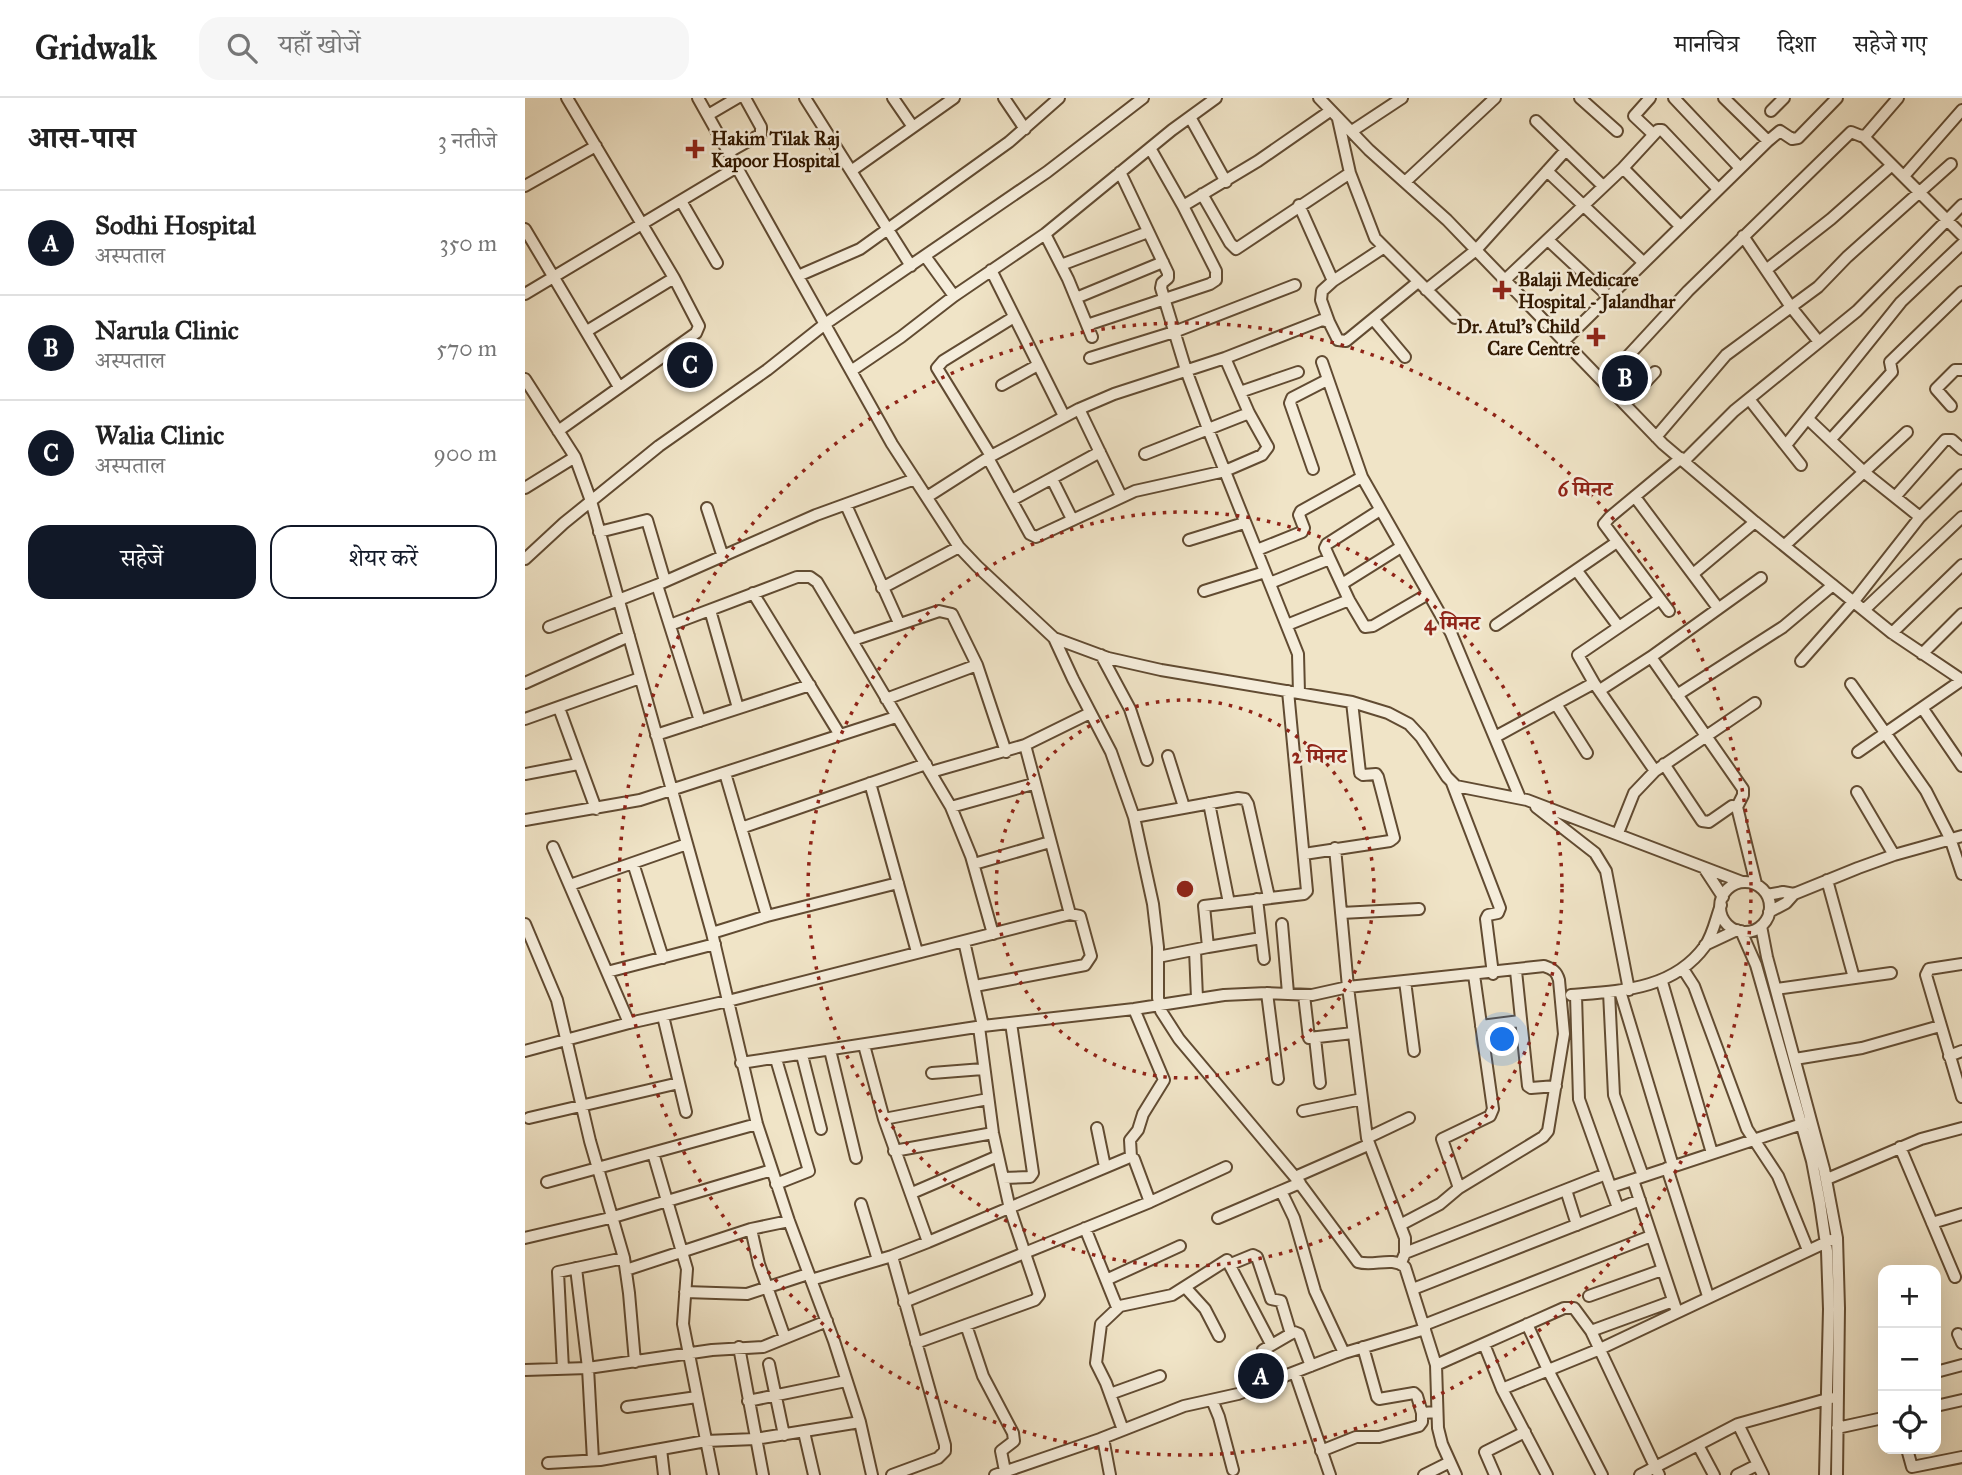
<!DOCTYPE html>
<html lang="hi">
<meta charset="utf-8">
<style>
:root{--surface:#fff;--page:#f6f6f6;--text:#222;--muted:#767676;--line:#e0e0e0;--accent:#111827}
body{margin:0;font-family:"IM FELL Great Primer","Noto Serif Devanagari",serif;background:var(--page);color:var(--text)}
.controls{position:absolute;right:21px;bottom:21px;display:grid;overflow:hidden;border-radius:14px;box-shadow:0 7px 28px #0002}
.controls button{width:63px;height:63px;display:grid;place-items:center;padding:0;border:0;border-bottom:2px solid var(--line);background:var(--surface);color:var(--text);font:35px sans-serif}
.you{position:absolute;left:978px;top:942px;width:24px;height:24px;margin:-18px;border:5px solid #fff;border-radius:50%;background:#1a73e8;box-shadow:0 0 0 10px #1a73e833}
.badge{display:grid;place-items:center;width:46px;height:46px;border-radius:50%;background:var(--accent);color:#fff;font-size:23px;font-weight:700}
.pin{position:absolute;translate:-50% -50%;border:4px solid #fff;box-shadow:0 2px 7px #0006}
.list{margin:0;padding:0;list-style:none}
h2{display:flex;justify-content:space-between;align-items:center;height:91px;margin:0;padding:0 28px;font-size:30px}
h2 small{font-size:23px;font-weight:400;color:var(--muted)}
.list li{display:grid;grid-template-columns:46px 1fr auto;gap:21px;align-items:center;box-sizing:border-box;height:105px;padding:0 28px;border-top:2px solid var(--line)}
.list b{display:block;font-size:26px;white-space:nowrap}
.list p{margin:0;font-size:23px;white-space:nowrap;color:var(--muted)}
.list em{font-size:23px;font-style:normal;color:var(--muted)}
.actions{display:flex;gap:14px;padding:21px 28px}
.actions a{flex:1;padding:16px 0;border:2px solid var(--accent);border-radius:21px;text-align:center;font-size:24px;color:var(--accent)}
.actions .main{background:var(--accent);color:#fff}
.icon{flex:none;width:38px;height:38px;fill:none;stroke:currentColor;stroke-width:2;stroke-linecap:round;stroke-linejoin:round}
.map{position:relative;flex:none;width:1437px;height:1377px;overflow:hidden}
header{display:flex;align-items:center;gap:42px;box-sizing:border-box;height:98px;padding:0 35px;background:var(--surface);border-bottom:2px solid var(--line)}
header strong{font-size:33px}
nav{display:flex;gap:38px;margin-inline-start:auto;font-size:24px}
.search{width:490px;height:63px;background:var(--page);display:flex;align-items:center;gap:18px;box-sizing:border-box;padding:0 24px;border-radius:21px;color:var(--muted);font-size:26px}
main{display:flex}
aside{flex:1;background:var(--surface)}
.map>svg:first-child{display:block}
.lines{fill:none;stroke-linecap:round;stroke-linejoin:round}
.minor-casing{stroke:#614b32;stroke-width:14}
.minor{stroke:#f5eddb;stroke-width:10}
.ring{fill:none;stroke:#8f2418;stroke-width:3.5;stroke-dasharray:3.5 7}
.poi-dot{fill:#8f2418;stroke:#f5eddb;stroke-width:2.5}
.labels{text-anchor:middle;stroke-width:5;stroke-linejoin:round;paint-order:stroke}
.poi-label{font-size:19px;font-weight:bold;fill:#311800;stroke:#f5eddb;text-anchor:start}
.centre{fill:#8f2418;stroke:#f5eddb;stroke-width:3.5}
.ring-label{font-size:21px;text-anchor:middle;font-weight:bold;fill:#8f2418;stroke:#f5eddb;stroke-width:5;stroke-linejoin:round;paint-order:stroke}
</style>
<header>
<strong>Gridwalk</strong>
<div class="search"><svg class="icon" aria-label="search" viewBox="0 0 24 24"><circle cx="10" cy="10" r="6"/><path d="M15 15l6 6"/></svg>यहाँ खोजें</div>
<nav><a>मानचित्र</a><a>दिशा</a><a>सहेजे गए</a></nav>
</header>
<main>
<aside>
<h2>आस-पास<small>3 नतीजे</small></h2>
<ul class="list">
<li><span class="badge">A</span><div><b>Sodhi Hospital</b><p>अस्पताल</p></div><em>350 m</em></li>
<li><span class="badge">B</span><div><b>Narula Clinic</b><p>अस्पताल</p></div><em>570 m</em></li>
<li><span class="badge">C</span><div><b>Walia Clinic</b><p>अस्पताल</p></div><em>900 m</em></li>
</ul>
<div class="actions"><a class="main">सहेजें</a><a>शेयर करें</a></div>
</aside>
<div class="map">
<svg width="1437" height="1377" viewBox="0 0 1437 1377">
<rect width="100%" height="100%" fill="#f0e4c7"/>
<filter id="stains"><feTurbulence type="fractalNoise" baseFrequency=".00286" numOctaves="4"/><feColorMatrix values="0 0 0 0 .2 0 0 0 0 .09 0 0 0 0 .02 0 0 0 .5 -.17"/></filter>
<radialGradient id="worn" r=".72"><stop offset=".6" stop-color="#630" stop-opacity="0"/><stop offset="1" stop-color="#630" stop-opacity=".3"/></radialGradient>
<g class="lines">
<g class="minor-casing">
<path id="minor" d="M 173,0 L 367,346 L 434,449 L 452,468 L 529,540 L 583,560 L 636,572 L 827,604 L 863,615 L 884,626 L 896,639 L 922,679 L 931,688 L 1002,702 L 1217,784
M 280,0 L 386,168
M 368,0 L 388,29
M 479,0 L 500,31
M 794,0 L 844,52 L 922,122 L 1138,346 L 1230,424 L 1367,535 L 1437,582
M 1055,0 L 1092,33
M 1125,0 L 1109,18 L 1128,36
M 1149,0 L 1215,70
M 1199,0 L 1243,43
M 1246,13 L 1259,0
M 183,17 L 212,0
M 665,19 L 701,84
M 813,21 L 825,75 L 850,140 L 930,220
M 1011,23 L 1078,88
M 827,33 L 877,0
M 1338,38 L 1437,137
M 204,54 L 236,36 L 236,29 L 220,0
M 1098,70 L 1155,128
M 326,73 L 429,0
M 1022,73 L 1118,164
M 595,74 L 643,175 L 643,180 L 637,185 L 636,190 L 661,272 L 683,331 L 773,556 L 774,595
M 1379,78 L 1437,12
M 880,84 L 970,0
M 0,88 L 71,48
M 677,96 L 705,145 L 711,151 L 825,75
M 156,103 L 192,165
M 774,107 L 808,183
M 658,108 L 733,63 L 805,13
M 0,131 L 94,289
M 520,136 L 543,181 L 567,239
M 1218,138 L 1266,209 L 1294,244
M 1023,142 L 1083,198
M 400,158 L 429,198
M 536,167 L 623,134
M 466,172 L 539,318
M 1241,172 L 1306,121 L 1367,67
M 273,178 L 335,151 L 484,44 L 534,0
M 981,181 L 1098,70 L 1133,32 L 1137,32 L 1193,91
M 901,192 L 951,152 L 1041,52
M 0,196 L 212,69
M 551,200 L 638,164
M 848,221 L 880,259
M 804,224 L 796,202 L 797,193 L 808,183 L 858,150
M 562,227 L 685,186 L 691,182 L 691,173 L 658,108 L 625,50
M 62,233 L 149,180
M 1039,243 L 1243,43 L 1255,33 L 1267,41 L 1273,40 L 1312,0
M 565,260 L 649,234 L 770,187
M 797,264 L 837,379 L 926,535 L 995,700
M 326,273 L 376,239 L 429,198 L 520,136 L 647,32 L 691,0
M 0,281 L 50,359 L 66,403 L 187,835 L 232,1026 L 264,1123 L 309,1243 L 335,1324 L 347,1377
M 1079,284 L 1163,193 L 1326,34 L 1336,38 L 1341,37 L 1373,0
M 477,287 L 513,267
M 715,294 L 773,274
M 1224,301 L 1276,367
M 1100,306 L 1130,274
M 1426,308 L 1411,291 L 1430,272 L 1437,272
M 554,311 L 596,398
M 1283,321 L 1340,375 L 1395,419
M 33,333 L 171,235 L 174,228 L 149,180 L 42,0
M 1131,339 L 1201,257 L 1293,189 L 1322,159 L 1426,66
M 1306,341 L 1367,274 L 1365,264 L 1437,194
M 1261,347 L 1376,204 L 1437,146
M 620,356 L 724,315
M 466,358 L 412,270 L 418,263 L 489,219
M 463,360 L 505,436 L 511,439 L 610,393 L 700,373 L 737,357 L 743,349 L 724,315 L 700,260
M 1159,363 L 1209,313 L 1332,213 L 1437,107
M 788,371 L 765,305 L 767,300 L 802,282
M 527,381 L 547,421
M 0,390 L 50,359
M 402,399 L 466,358 L 554,311 L 589,296 L 700,260 L 797,222 L 804,224 L 813,242 L 821,243 L 893,184
M 1110,399 L 1193,510
M 1370,399 L 1420,342 L 1427,342 L 1437,351
M 487,402 L 575,354
M 321,407 L 374,525
M 182,410 L 198,459
M 74,434 L 122,422 L 140,483
M 664,442 L 719,425
M 1260,447 L 1382,334
M 732,452 L 777,434 L 779,430 L 774,417 L 776,413 L 837,379
M 804,459 L 824,502 L 840,529 L 848,528 L 903,496
M 0,461 L 39,425 L 134,348 L 242,272 L 300,226 L 522,74 L 618,0
M 1052,473 L 1093,528
M 1168,476 L 1230,424
M 745,485 L 802,462 L 804,459 L 800,450 L 802,446 L 855,412
M 817,486 L 876,449
M 132,487 L 175,623
M 357,490 L 434,449
M 679,493 L 740,474
M 228,495 L 315,637
M 185,512 L 213,610
M 1339,512 L 1437,419
M 1144,513 L 1079,426 L 1085,419 L 1156,360
M 145,527 L 272,479 L 285,479 L 292,484 L 426,709 L 446,758 L 468,836
M 762,527 L 824,502
M 971,527 L 1092,444
M 24,529 L 132,487 L 291,417 L 390,381
M 1367,535 L 1437,467
M 529,540 L 548,581 L 586,654 L 609,719 L 628,806 L 633,849 L 633,900 L 636,913 L 654,941 L 770,1079 L 833,1164 C 848,1169 867,1158 880,1169 L 911,1267 L 913,1330 L 917,1346 L 931,1377
M 328,542 L 414,513 L 427,516 L 452,567 L 481,654
M 1397,556 L 1437,516
M 576,557 L 605,611 L 622,662
M 1126,559 L 1218,691 L 1218,697 L 1212,709
M 1276,563 L 1329,503 L 1395,419 L 1437,377
M 0,585 L 104,538
M 1326,586 L 1401,693 L 1425,740 L 1437,776
M 1075,592 L 1126,559 L 1236,480
M 1152,597 L 1258,529 L 1308,487
M 361,601 L 452,567
M 1031,606 L 1062,655
M 34,610 L 71,711
M 1398,611 L 1437,668
M 0,621 L 115,580
M 131,637 L 285,587
M 970,639 L 1069,585
M 500,647 L 545,816
M 1333,654 L 1437,582
M 643,658 L 659,709
M 1139,666 L 1177,723 L 1184,724 L 1207,708 L 1212,709 L 1231,786
M 1130,673 L 1069,585 L 1053,557 L 1135,501
M 406,674 L 500,647 L 565,615
M 200,675 L 242,818
M 0,676 L 53,666
M 345,685 L 392,854
M 927,685 L 975,810 L 973,815 L 963,817 L 961,821 L 968,876
M 1332,694 L 1369,757
M 684,705 L 704,805
M 426,709 L 508,686
M 1011,709 L 1070,755 L 1081,773 L 1104,892
M 609,719 L 713,700 L 720,701 L 723,706 L 744,799
M 0,722 L 115,702 L 371,619
M 216,730 L 401,666
M 1093,735 L 1109,695 L 1130,673 L 1230,605
M 28,749 L 104,925
M 810,750 L 823,889 L 842,1040 L 880,1140 L 880,1155 L 876,1165
M 779,756 L 865,743 L 869,740 L 853,679 L 851,676 L 838,677 L 835,675 L 827,604
M 108,765 L 138,860
M 449,766 L 525,744
M 1179,770 L 1198,799
M 1302,782 L 1329,880
M1195 809a25 25 0 1 1 50 0a25 25 0 1 1-50 0Z
M 45,787 L 162,746
M 1242,797 L 1258,794 L 1269,796
M 732,801 L 739,861
M 1244,814 L 1261,805 L 1269,796 L 1333,770 L 1369,757 L 1437,738
M 816,815 L 894,811
M 0,826 L 32,902 L 65,1043 L 99,1160 L 104,1195 L 110,1264
M 757,826 L 763,895
M 1236,828 L 1242,859 L 1299,1071 L 1312,1140 L 1314,1210 L 1312,1377
M 1216,833 L 1231,867 L 1287,1063 L 1295,1105 L 1302,1153 L 1304,1211 L 1300,1377
M 187,835 L 242,818 L 373,785
M 439,843 L 458,928
M 1180,847 L 1212,832
M 683,849 L 736,840
M 670,852 L 672,900
M 633,859 L 683,849 L 679,808 L 779,796 L 782,793 L 763,593
M 1437,866 L 1404,871 L 1401,877 L 1437,999
M 1158,871 L 1169,888 L 1222,1031 L 1253,1078 L 1283,1152
M 991,873 L 1003,988 L 1006,990 L 1031,988
M 82,874 L 190,846
M 880,883 L 889,953
M 1137,884 L 1187,1055
M 1251,891 L 1366,875
M 1095,893 L 1148,1068
M 1084,894 L 1089,997 L 1118,1078
M 742,895 L 753,981
M 779,897 L 784,940 L 828,935
M 1046,897 C 1095,893 1148,892 1180,848 C 1188,837 1191,820 1196,807
M 1051,897 L 1054,1001 L 1093,1110
M 138,918 L 161,1014
M 956,928 L 995,923
M 790,940 L 795,985
M 339,947 L 359,1021 L 403,1144
M 305,952 L 331,1060
M 0,953 L 104,925 L 203,903 L 545,816 L 555,818 L 566,858 L 560,867 L 450,888
M 277,957 L 296,1031
M 1424,958 L 1437,953
M 251,961 L 284,1073 L 251,1086
M 1270,961 L 1337,950 L 1415,928
M 216,965 L 458,928 L 609,911 L 699,897 L 742,895 L 787,897 L 823,889 L 1019,868 C 1028,871 1032,874 1034,882 L 1039,936 L 1023,1033 L 1018,1039 L 934,1090 L 915,1106 L 875,1127
M 407,975 L 458,971
M 778,1013 L 837,1001
M 4,1020 L 154,985
M 359,1021 L 463,1001
M 572,1030 L 580,1069
M 842,1040 L 884,1020
M 1375,1049 L 1430,1179
M 369,1053 L 468,1035
M 128,1055 L 162,1171 L 158,1226 L 188,1377
M 606,1059 L 605,1042 L 613,1032 L 618,1016 L 639,982 L 609,911
M 1142,1070 L 1183,1198
M 770,1079 L 843,1047
M 478,1080 L 505,1079 L 508,1075 L 486,925
M 1302,1081 L 1396,1041 L 1437,1030
M 1108,1082 L 1152,1214
M 22,1084 L 232,1026
M 1086,1089 L 1283,1024
M 934,1090 L 917,1041 L 965,1018 L 968,1011 L 949,877
M 1041,1092 L 1052,1127
M 756,1093 L 769,1120 L 790,1193 L 819,1255
M 387,1095 L 473,1058
M 336,1106 L 353,1162
M 693,1120 L 775,1085
M 1407,1125 L 1437,1116
M 560,1130 L 592,1209
M 226,1131 L 234,1166 L 260,1240
M 0,1140 L 85,1120 L 247,1072
M 880,1155 L 1081,1076
M 706,1166 L 728,1157 L 732,1159 L 746,1201 L 756,1203 L 766,1236
M 51,1170 L 63,1270 L 68,1362
M 101,1172 L 226,1131 L 264,1123
M 286,1182 L 367,1158 L 403,1144 L 605,1059 L 609,1061 L 625,1104
M 581,1182 L 655,1148
M 660,1189 L 680,1211 L 694,1238
M 888,1191 L 1115,1102
M 160,1194 L 222,1196 L 283,1176
M 1064,1198 L 1137,1172
M 379,1204 L 625,1104 L 701,1069
M 1002,1226 L 1023,1272 L 1077,1377
M 441,1227 L 458,1278 L 488,1335 L 489,1343 L 476,1353 L 480,1373
M 899,1227 L 1126,1138
M 1066,1233 L 1148,1203
M 1433,1236 L 1437,1245
M 391,1245 L 510,1202 L 514,1197 L 485,1111 L 468,1035 L 454,929
M 959,1246 L 977,1291 L 1022,1377
M 214,1249 L 238,1377
M 838,1249 L 852,1299 L 854,1301 L 889,1295 L 892,1298 L 897,1315
M 244,1266 L 259,1337
M 911,1267 L 1039,1210 L 1049,1210 L 1066,1233 L 1134,1377
M 38,1271 L 33,1174 L 99,1160
M 0,1272 L 63,1270 L 187,1252 L 238,1249 L 302,1223
M 1411,1274 L 1437,1267
M 770,1275 L 805,1377
M 748,1282 L 738,1252 L 769,1234 L 774,1236 L 786,1268
M 977,1291 L 1075,1251 L 1306,1142
M 585,1296 L 635,1278
M 687,1302 L 694,1319 L 708,1372
M 223,1303 L 321,1283
M 1411,1308 L 1437,1302
M 102,1309 L 172,1299
M 1213,1326 L 1238,1377
M 1312,1330 L 1358,1320
M 598,1332 L 581,1285 L 571,1265 L 576,1226 L 595,1208 L 647,1197 L 702,1162 L 746,1246
M 279,1334 L 289,1377
M 578,1340 L 585,1377
M 1173,1347 L 1189,1377
M 136,1351 L 139,1377
M 1382,1351 L 1387,1369 L 1437,1359
M 796,1353 L 831,1339 L 854,1339 L 894,1328 L 897,1324 L 897,1315 L 912,1314
M 23,1365 L 75,1362 L 181,1343 L 230,1341 L 335,1324
M 367,1377 L 413,1360 L 420,1353 L 420,1347 L 367,1158
M 470,1377 L 575,1341 L 659,1308 L 713,1296 L 819,1255 L 900,1231
M 899,1377 L 925,1364
M 970,1377 L 960,1354 L 1000,1334
M 1115,1377 L 1213,1326 L 1306,1300
M 1212,1377 L 1232,1367"/>
</g>
<use href="#minor" class="minor"/>
</g>
<g class="ring">
<circle cx="660" cy="791" r="189"/>
<circle cx="660" cy="791" r="377"/>
<circle cx="660" cy="791" r="566"/>
</g>
<g class="poi-dot">
<path d="M166.5 40.5h7v7h7v7h-7v7h-7v-7h-7v-7h7z"/>
<path d="M973.5 181.5h7v7h7v7h-7v7h-7v-7h-7v-7h7z"/>
<path d="M1067.5 228.5h7v7h7v7h-7v7h-7v-7h-7v-7h7z"/>
</g>
<g class="labels">
<g class="poi-label">
<text x="186" y="47">Hakim Tilak Raj<tspan x="186" dy="22">Kapoor Hospital</tspan></text>
<text x="993" y="188">Balaji Medicare<tspan x="993" dy="22">Hospital - Jalandhar</tspan></text>
<text x="1055" y="235" text-anchor="end">Dr. Atul's Child<tspan x="1055" dy="22">Care Centre</tspan></text>
</g>
</g>
<circle cx="660" cy="791" r="10" class="centre"/>
<g class="ring-label">
<text x="1060" y="398">6 मिनट</text>
<text x="927" y="532">4 मिनट</text>
<text x="794" y="665">2 मिनट</text>
</g>
<rect width="100%" height="100%" filter="url(#stains)"/>
<rect width="100%" height="100%" fill="url(#worn)"/>
</svg>
<div class="controls">
<button>+</button>
<button>−</button>
<button><svg class="icon" aria-label="locate" viewBox="0 0 24 24"><circle cx="12" cy="12" r="6"/><path d="M12 2v4M12 18v4M2 12h4M18 12h4"/></svg></button>
</div>
<div class="you"></div>
<div class="pin badge" style="left:736px;top:1278px">A</div>
<div class="pin badge" style="left:1100px;top:280px">B</div>
<div class="pin badge" style="left:165px;top:267px">C</div>
</div>
</main>
